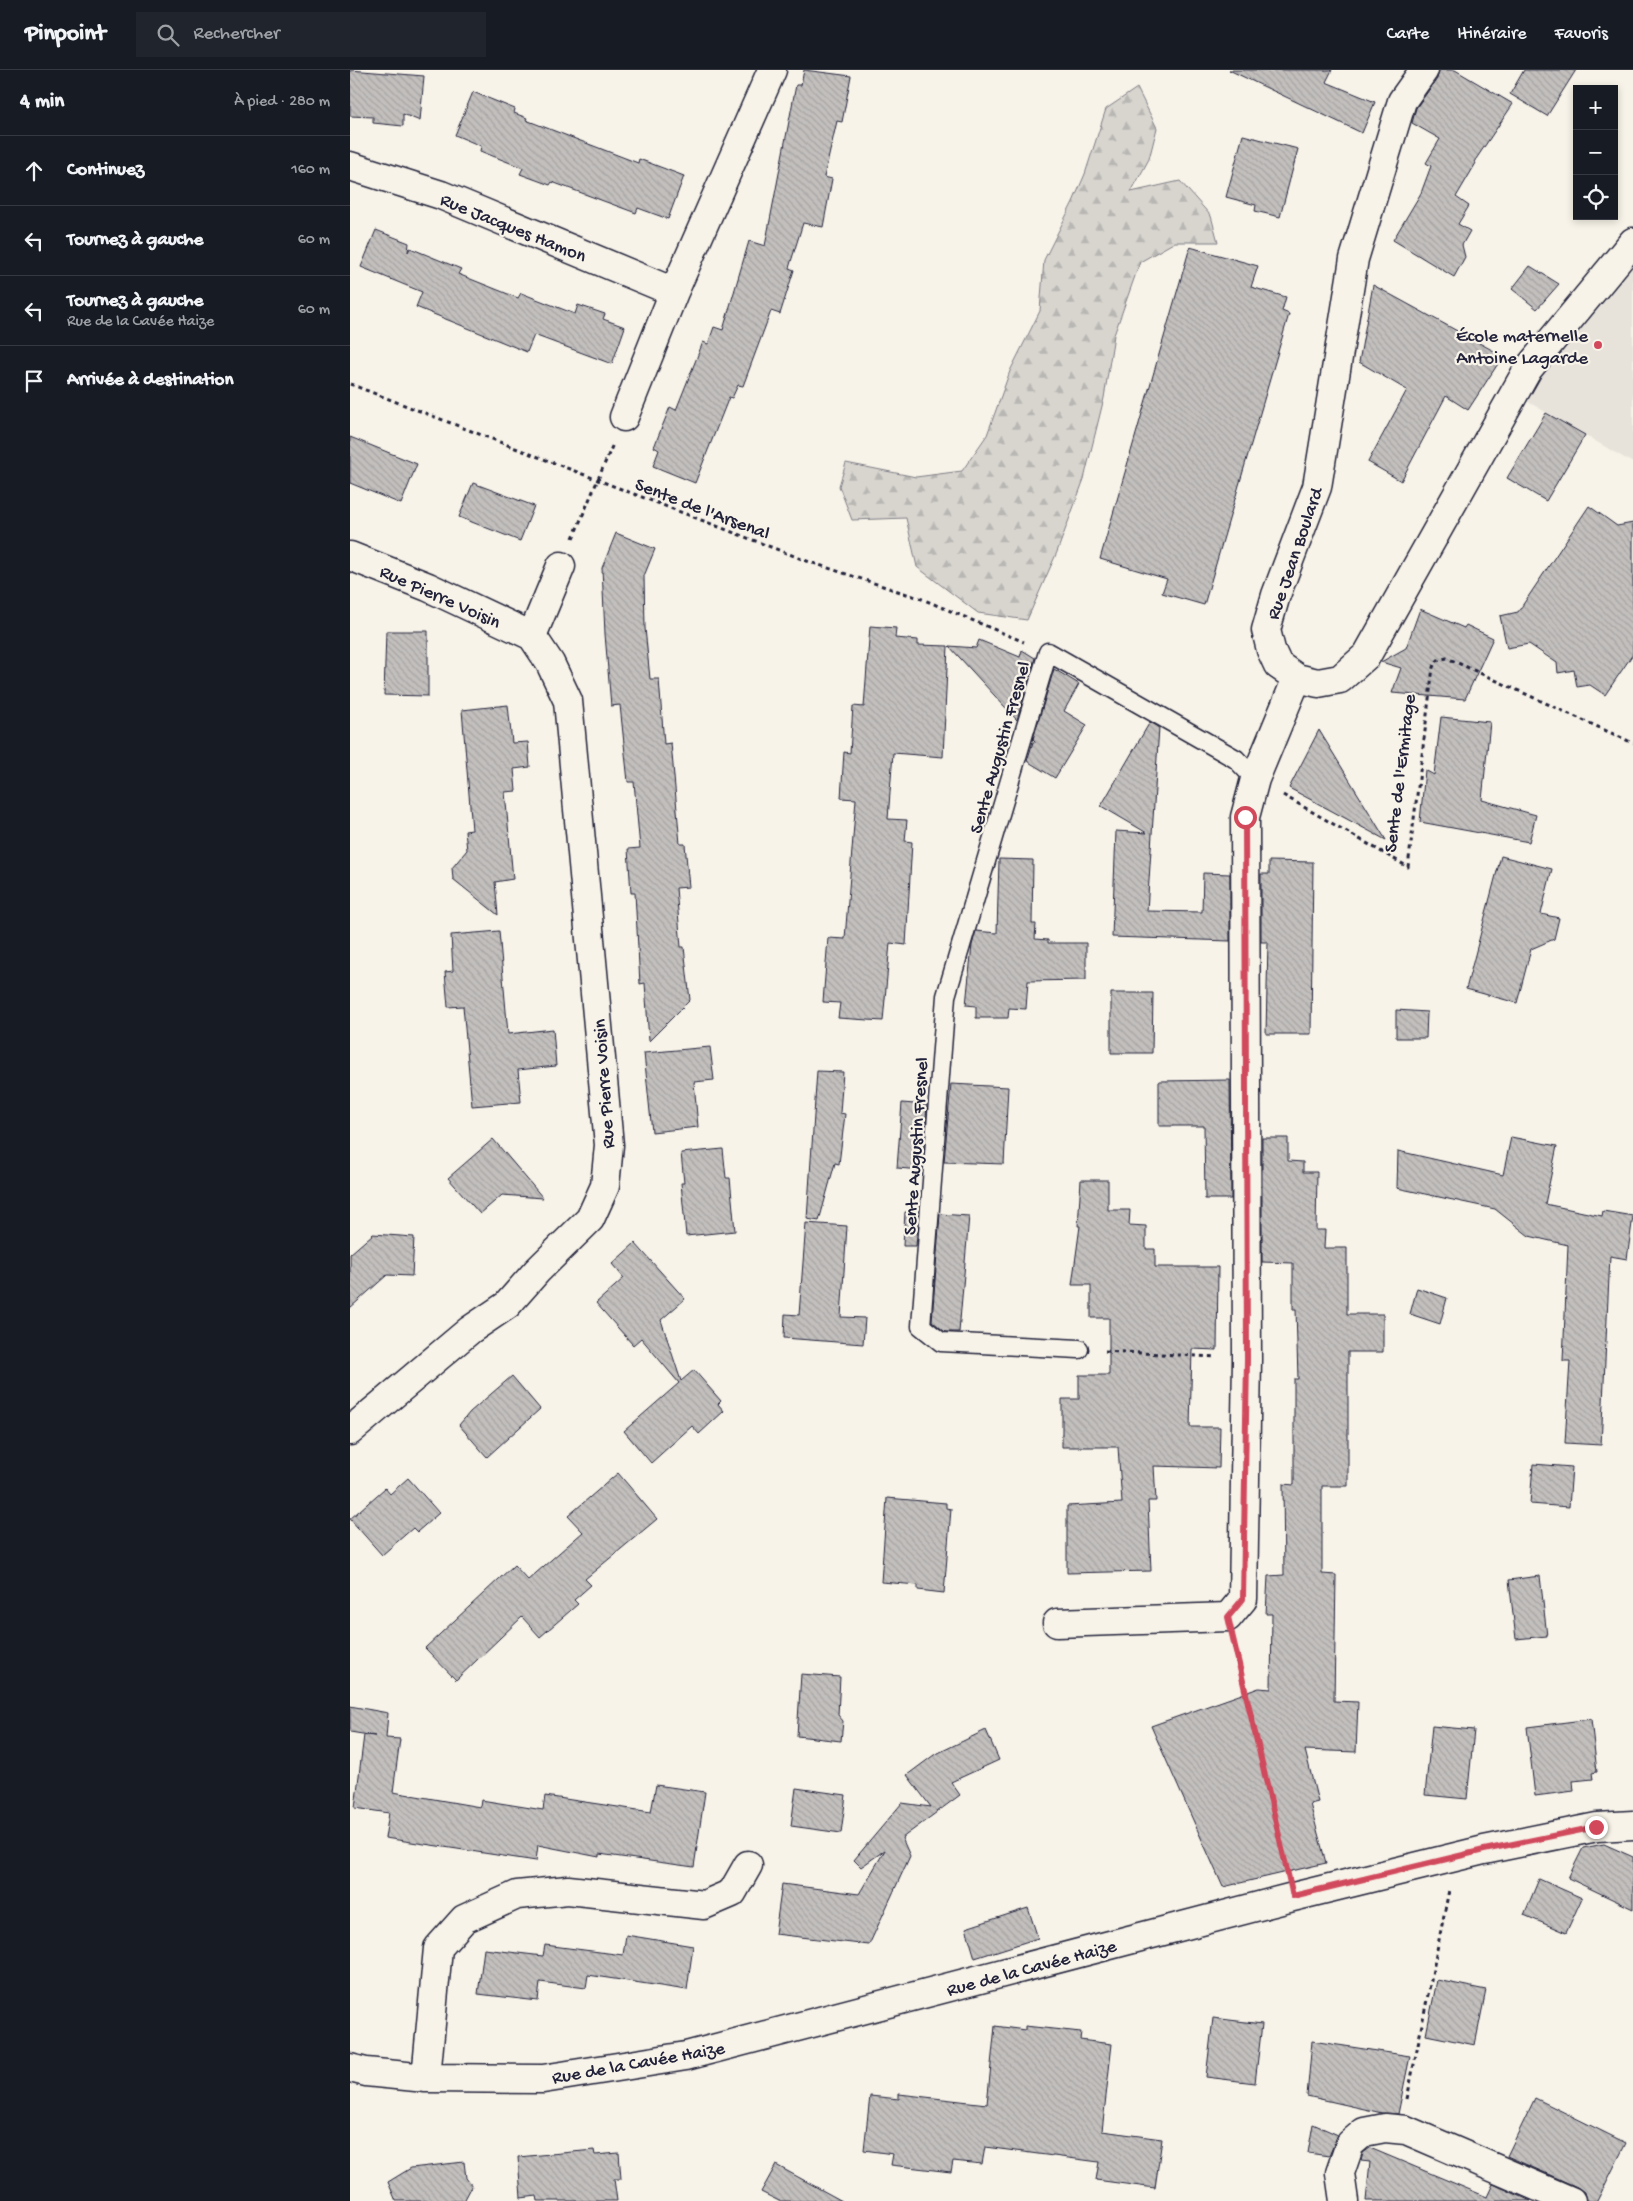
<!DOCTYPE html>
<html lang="fr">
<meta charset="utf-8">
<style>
:root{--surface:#171b24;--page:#20242c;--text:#f1f3f6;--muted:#9ea1a6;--line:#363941}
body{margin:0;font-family:"Gochi Hand",sans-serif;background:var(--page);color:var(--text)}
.controls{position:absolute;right:15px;top:15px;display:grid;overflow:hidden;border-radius:0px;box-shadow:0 2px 8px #0003}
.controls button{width:45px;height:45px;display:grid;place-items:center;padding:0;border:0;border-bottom:1px solid var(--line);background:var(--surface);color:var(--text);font:25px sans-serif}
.stop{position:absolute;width:15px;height:15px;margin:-11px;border:4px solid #d1495b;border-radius:50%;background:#fff}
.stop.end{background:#d1495b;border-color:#fff;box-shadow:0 1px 5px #0008}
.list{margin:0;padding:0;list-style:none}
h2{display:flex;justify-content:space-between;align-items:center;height:65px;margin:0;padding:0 20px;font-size:21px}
h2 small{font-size:16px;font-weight:400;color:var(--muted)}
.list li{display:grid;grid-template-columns:32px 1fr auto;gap:15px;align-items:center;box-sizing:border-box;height:70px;padding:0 20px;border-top:1px solid var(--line)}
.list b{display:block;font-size:19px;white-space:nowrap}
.list p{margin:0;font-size:16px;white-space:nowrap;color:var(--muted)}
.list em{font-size:16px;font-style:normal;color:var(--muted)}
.icon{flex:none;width:28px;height:28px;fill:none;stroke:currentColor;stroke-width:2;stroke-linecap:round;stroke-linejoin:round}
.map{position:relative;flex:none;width:1283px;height:2131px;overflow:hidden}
header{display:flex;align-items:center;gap:30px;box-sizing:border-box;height:70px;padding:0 25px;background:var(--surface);border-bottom:1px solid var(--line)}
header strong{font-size:24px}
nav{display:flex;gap:28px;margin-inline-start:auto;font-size:18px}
.search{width:350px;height:45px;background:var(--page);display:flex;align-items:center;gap:12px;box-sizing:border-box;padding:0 18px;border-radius:0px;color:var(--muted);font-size:19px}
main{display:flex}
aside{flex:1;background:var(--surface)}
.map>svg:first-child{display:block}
.built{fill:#e7e3db}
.forest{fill:url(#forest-firs);stroke:#7d7c85}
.building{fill:url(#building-back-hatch);stroke:#22223b}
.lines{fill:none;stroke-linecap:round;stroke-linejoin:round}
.lane-casing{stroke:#22223b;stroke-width:21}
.street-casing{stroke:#22223b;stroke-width:31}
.path{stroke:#22223b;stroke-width:3;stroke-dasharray:4 4;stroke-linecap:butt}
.lane{stroke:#f7f3e8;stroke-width:18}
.street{stroke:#f7f3e8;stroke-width:28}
.route{stroke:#d1495b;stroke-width:6}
.poi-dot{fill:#d1495b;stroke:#f7f3e8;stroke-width:2}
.labels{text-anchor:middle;stroke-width:4.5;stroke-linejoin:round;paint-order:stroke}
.street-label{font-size:19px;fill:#22223b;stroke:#f7f3e8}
.poi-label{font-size:19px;fill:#22223b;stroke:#f7f3e8;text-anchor:end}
</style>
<header>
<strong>Pinpoint</strong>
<div class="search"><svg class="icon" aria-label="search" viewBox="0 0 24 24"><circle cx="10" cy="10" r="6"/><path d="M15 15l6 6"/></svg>Rechercher</div>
<nav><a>Carte</a><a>Itinéraire</a><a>Favoris</a></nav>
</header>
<main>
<aside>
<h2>4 min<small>À pied · 280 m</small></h2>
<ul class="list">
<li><svg class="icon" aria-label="ahead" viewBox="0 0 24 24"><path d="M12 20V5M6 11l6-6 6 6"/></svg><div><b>Continuez</b></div><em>160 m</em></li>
<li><svg class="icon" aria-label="left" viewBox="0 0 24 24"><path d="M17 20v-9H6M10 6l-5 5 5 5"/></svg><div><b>Tournez à gauche</b></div><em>60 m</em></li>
<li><svg class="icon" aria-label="left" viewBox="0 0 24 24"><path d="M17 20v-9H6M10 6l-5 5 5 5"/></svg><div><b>Tournez à gauche</b><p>Rue de la Cavée Haize</p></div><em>60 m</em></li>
<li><svg class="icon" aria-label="arrive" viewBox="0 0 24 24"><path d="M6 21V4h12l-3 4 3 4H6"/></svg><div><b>Arrivée à destination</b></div></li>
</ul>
</aside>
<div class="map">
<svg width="1283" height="2131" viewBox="0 0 1283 2131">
<defs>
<pattern id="forest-firs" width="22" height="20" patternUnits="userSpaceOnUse" patternTransform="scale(1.25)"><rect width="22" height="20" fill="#d8d5cf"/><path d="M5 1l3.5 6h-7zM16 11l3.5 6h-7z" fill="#b9b7b3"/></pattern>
<pattern id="building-back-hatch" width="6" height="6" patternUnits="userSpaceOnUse" patternTransform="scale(1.25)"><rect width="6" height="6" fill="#c2bfbd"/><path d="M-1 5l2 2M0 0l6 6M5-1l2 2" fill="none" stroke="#a6a4a3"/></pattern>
</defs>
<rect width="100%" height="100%" fill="#f7f3e8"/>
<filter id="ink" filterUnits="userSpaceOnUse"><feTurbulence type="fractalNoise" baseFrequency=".02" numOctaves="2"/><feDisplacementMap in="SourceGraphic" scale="10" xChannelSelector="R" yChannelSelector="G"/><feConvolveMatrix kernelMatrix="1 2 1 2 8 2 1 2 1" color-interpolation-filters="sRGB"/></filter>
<g filter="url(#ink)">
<path class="built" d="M 1283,193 L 1283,393 L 1175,330 L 1185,312 Z"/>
<path class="forest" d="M 787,18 L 807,58 L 799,89 L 781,122 L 830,111 L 861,146 L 868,172 L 825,172 L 790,192 L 764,265 L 754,328 L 734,409 L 707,482 L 677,550 L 628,543 L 567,497 L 556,448 L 502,450 L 489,416 L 496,393 L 566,407 L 612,401 L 637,365 L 660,301 L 690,241 L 694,190 L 723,132 L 735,104 L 756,39 Z"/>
<path class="building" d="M 0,0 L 74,6 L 70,51 L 53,44 L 53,56 L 23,53 L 23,47 L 0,46 Z
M 454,0 L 501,6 L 492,52 L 487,51 L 474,107 L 482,109 L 473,157 L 453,153 L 439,198 L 444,200 L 430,244 L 421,241 L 393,316 L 388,315 L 382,328 L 379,327 L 345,413 L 303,396 L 309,380 L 304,377 L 320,337 L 326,340 L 353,272 L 358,274 L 364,257 L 373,260 L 399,171 L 415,176 L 446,15 L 451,15 Z
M 879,0 L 982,0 L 976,12 L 1025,32 L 1012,63 Z
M 1089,0 L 1105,0 L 1163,34 L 1124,92 L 1126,93 L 1106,127 L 1119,136 L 1108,154 L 1120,161 L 1112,175 L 1115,187 L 1104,207 L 1043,170 L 1071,123 L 1081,96 L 1076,93 L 1090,69 L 1062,53 L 1066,38 L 1087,9 Z
M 1174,0 L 1226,0 L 1197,46 L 1160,24 Z
M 123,22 L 165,39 L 164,43 L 177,48 L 176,50 L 288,93 L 289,89 L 334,106 L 318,149 L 288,138 L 286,143 L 202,112 L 200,115 L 170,104 L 173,98 L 130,81 L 131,76 L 105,65 Z
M 893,65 L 948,79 L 930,147 L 905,141 L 906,135 L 876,127 Z
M 26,160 L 59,173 L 58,182 L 60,178 L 111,199 L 108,204 L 168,228 L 171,223 L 225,244 L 228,235 L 255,244 L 253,249 L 275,257 L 262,294 L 184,265 L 177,282 L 66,237 L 72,222 L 11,197 Z
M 840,177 L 908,196 L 901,217 L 936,227 L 932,241 L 939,244 L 854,535 L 812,523 L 817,509 L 750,489 Z
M 1180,196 L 1209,214 L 1187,239 L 1162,219 Z
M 1023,215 L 1153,286 L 1118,340 L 1096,326 L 1051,411 L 1018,392 L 1057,320 L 1009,292 Z
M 1196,343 L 1235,365 L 1196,431 L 1157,408 Z
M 0,367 L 67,394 L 51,434 L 0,413 Z
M 123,413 L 184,436 L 170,471 L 109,447 Z
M 1239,436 L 1267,456 L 1283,453 L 1283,584 L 1255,625 L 1240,615 L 1227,617 L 1224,600 L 1208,603 L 1207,593 L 1179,574 L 1157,578 L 1150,546 L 1168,542 Z
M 266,463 L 305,479 L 294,506 L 295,558 L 300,609 L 309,609 L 314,674 L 321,673 L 330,774 L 335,774 L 339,817 L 326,818 L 331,877 L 334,877 L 340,930 L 299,971 L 295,913 L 290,914 L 285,823 L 281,823 L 278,779 L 290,778 L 284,712 L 278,712 L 270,635 L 261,636 L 255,564 L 252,498 Z
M 1070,539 L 1114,558 L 1116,555 L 1143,568 L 1115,629 L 1042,623 L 1051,598 L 1031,592 L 1056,578 Z
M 520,556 L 546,558 L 545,568 L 568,570 L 568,575 L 598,576 L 593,687 L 543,683 L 538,749 L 557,750 L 555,771 L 562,772 L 556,875 L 540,873 L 533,951 L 488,948 L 490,933 L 473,932 L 478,868 L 495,869 L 506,729 L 491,728 L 494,682 L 500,683 L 503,636 L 514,637 Z
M 36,561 L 78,561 L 78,626 L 34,625 Z
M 629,570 L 670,587 L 672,580 L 685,588 L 667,650 L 599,576 L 626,578 Z
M 704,599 L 729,614 L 714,641 L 737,655 L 705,708 L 677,691 L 683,672 L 686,672 L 683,669 Z
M 158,635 L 162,673 L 178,672 L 180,697 L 164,699 L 166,721 L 155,722 L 163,809 L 145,812 L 148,845 L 103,809 L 102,798 L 117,780 L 115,761 L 122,760 L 112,640 Z
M 1091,647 L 1140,652 L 1132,730 L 1186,745 L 1179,772 L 1070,752 L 1075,700 L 1084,705 Z
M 800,652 L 809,657 L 797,841 L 852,842 L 853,803 L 880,804 L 880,871 L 762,867 L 766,761 L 797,763 L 751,736 Z
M 969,660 L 1036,770 L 939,718 Z
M 1151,786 L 1202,799 L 1191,844 L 1209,848 L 1204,869 L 1181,879 L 1167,933 L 1116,919 Z
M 649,789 L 683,790 L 682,854 L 686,854 L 685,869 L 698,870 L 698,873 L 736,873 L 736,910 L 678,911 L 676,939 L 659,938 L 658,948 L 626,948 L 626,936 L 616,935 L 622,875 L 626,861 L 647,863 Z
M 919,791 L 963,792 L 961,964 L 916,964 L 918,872 L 911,872 L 911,804 L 919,804 Z
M 149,861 L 158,964 L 203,959 L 206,996 L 168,1000 L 171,1032 L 122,1036 L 113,936 L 98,937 L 95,902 L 103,901 L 101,865 Z
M 761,923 L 803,923 L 802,983 L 761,983 Z
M 1046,940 L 1077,942 L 1076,968 L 1046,968 Z
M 360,977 L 364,1010 L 344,1012 L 348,1057 L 302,1062 L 294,983 Z
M 467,1001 L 493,1002 L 490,1043 L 495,1044 L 489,1094 L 485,1093 L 469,1151 L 457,1149 Z
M 880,1010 L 881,1129 L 855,1129 L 854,1056 L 809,1056 L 809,1011 Z
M 601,1014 L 658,1017 L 654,1094 L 594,1092 Z
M 552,1033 L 577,1035 L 572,1100 L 547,1098 Z
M 1161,1067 L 1207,1076 L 1195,1134 L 1252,1146 L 1253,1141 L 1283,1146 L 1277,1189 L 1260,1186 L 1251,1375 L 1215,1373 L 1220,1291 L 1213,1291 L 1218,1175 L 1179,1166 L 1145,1139 L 1047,1118 L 1048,1081 L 1153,1105 Z
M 912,1068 L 938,1068 L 938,1091 L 953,1092 L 953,1102 L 967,1102 L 966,1160 L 975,1160 L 974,1178 L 997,1178 L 997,1244 L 1033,1244 L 1033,1282 L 998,1282 L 998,1416 L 972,1416 L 972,1504 L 986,1505 L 984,1631 L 1008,1632 L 1006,1682 L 955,1680 L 968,1732 L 960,1734 L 976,1793 L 873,1817 L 801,1656 L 909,1618 L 921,1619 L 922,1544 L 916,1544 L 918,1506 L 934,1505 L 933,1414 L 944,1415 L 944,1309 L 948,1309 L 946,1239 L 943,1239 L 943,1193 L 912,1192 Z
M 143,1069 L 193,1128 L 152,1125 L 130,1144 L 98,1108 Z
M 373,1079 L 376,1108 L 380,1108 L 385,1161 L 336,1166 L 331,1113 L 334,1113 L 331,1083 Z
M 731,1110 L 758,1110 L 758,1140 L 780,1140 L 779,1155 L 796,1156 L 796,1179 L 805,1179 L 805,1197 L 868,1197 L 867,1280 L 842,1279 L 840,1357 L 870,1357 L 869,1398 L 804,1396 L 806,1431 L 798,1431 L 801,1501 L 717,1503 L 717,1436 L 772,1433 L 768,1377 L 712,1377 L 712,1329 L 729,1329 L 729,1305 L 759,1305 L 759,1248 L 741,1248 L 741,1215 L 722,1215 L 730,1156 L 728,1156 Z
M 555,1142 L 569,1143 L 566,1176 L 553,1176 Z
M 590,1144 L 619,1146 L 609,1262 L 595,1262 L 582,1251 Z
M 456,1153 L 497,1156 L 491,1247 L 515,1248 L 513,1274 L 434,1268 L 435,1244 L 449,1245 Z
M 23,1164 L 64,1167 L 62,1206 L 37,1205 L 0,1238 L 0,1184 Z
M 285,1173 L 335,1229 L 311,1250 L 331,1311 L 344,1300 L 371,1331 L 368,1334 L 374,1341 L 349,1364 L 342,1356 L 301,1393 L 274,1361 L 329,1313 L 291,1268 L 283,1275 L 246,1233 L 274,1208 L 262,1194 Z
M 1067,1218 L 1097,1228 L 1090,1254 L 1060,1244 Z
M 162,1306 L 190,1339 L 137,1387 L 109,1355 L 120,1342 Z
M 1183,1394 L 1222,1397 L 1219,1437 L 1180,1434 Z
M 268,1403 L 307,1449 L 235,1509 L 241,1515 L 224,1530 L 228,1534 L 190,1567 L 172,1547 L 106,1610 L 75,1578 L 164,1495 L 178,1510 L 233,1462 L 218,1446 Z
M 58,1408 L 89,1443 L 67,1462 L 63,1458 L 32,1485 L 0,1449 L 35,1418 L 40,1424 Z
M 537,1428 L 596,1433 L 596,1438 L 601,1439 L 594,1523 L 568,1520 L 568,1515 L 531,1512 Z
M 1190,1506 L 1197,1566 L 1166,1569 L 1159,1510 Z
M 451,1604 L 490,1607 L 488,1645 L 493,1651 L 491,1671 L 447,1666 Z
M 0,1636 L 38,1643 L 36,1668 L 50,1669 L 43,1722 L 130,1737 L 131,1730 L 193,1740 L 195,1726 L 301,1742 L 306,1715 L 355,1722 L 344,1797 L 249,1784 L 249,1787 L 188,1775 L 186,1791 L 35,1768 L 39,1743 L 5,1738 L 14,1665 L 25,1666 L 0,1662 Z
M 1241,1649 L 1247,1702 L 1242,1703 L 1243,1709 L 1223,1711 L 1224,1721 L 1185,1726 L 1177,1657 Z
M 1082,1656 L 1124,1660 L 1117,1729 L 1075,1725 Z
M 636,1660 L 649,1690 L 601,1712 L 610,1725 L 552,1768 L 560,1786 L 519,1875 L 425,1864 L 432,1814 L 509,1824 L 535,1780 L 511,1797 L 504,1790 L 552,1733 L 581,1737 L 557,1705 L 584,1685 Z
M 446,1718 L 496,1725 L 491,1763 L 441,1756 Z
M 1254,1774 L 1283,1787 L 1283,1839 L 1218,1808 L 1233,1778 Z
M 1189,1809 L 1232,1828 L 1216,1863 L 1174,1845 Z
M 678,1838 L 688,1868 L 625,1888 L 616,1858 Z
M 276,1865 L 343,1876 L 337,1920 L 238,1905 L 236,1918 L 190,1912 L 188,1931 L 128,1924 L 134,1879 L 193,1886 L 195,1875 L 273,1885 Z
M 1087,1910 L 1136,1920 L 1125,1975 L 1076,1965 Z
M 863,1948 L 912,1954 L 905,2013 L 856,2007 Z
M 645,1956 L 675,1960 L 675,1956 L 731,1962 L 730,1970 L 762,1974 L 752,2061 L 812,2069 L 805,2118 L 746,2110 L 749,2092 L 635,2077 L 632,2094 L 603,2091 L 601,2102 L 541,2095 L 543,2084 L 514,2080 L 520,2026 L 549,2029 L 549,2024 L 637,2034 Z
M 962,1971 L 1060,1986 L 1048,2044 L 1032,2043 L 957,2026 Z
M 1185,2028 L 1276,2073 L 1247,2131 L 1236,2131 L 1234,2122 L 1227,2117 L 1157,2086 Z
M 963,2054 L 988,2065 L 979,2086 L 958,2083 Z
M 1020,2078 L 1137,2127 L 1143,2114 L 1181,2131 L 1016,2131 L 1020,2092 L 1011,2091 L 1013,2083 Z
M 244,2080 L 245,2085 L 269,2083 L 271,2109 L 264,2109 L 267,2131 L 188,2131 L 187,2126 L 171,2128 L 168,2087 Z
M 114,2092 L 116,2108 L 122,2116 L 114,2131 L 46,2131 L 38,2112 L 61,2098 Z
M 426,2095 L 492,2131 L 429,2131 L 411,2122 Z"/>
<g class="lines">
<g class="lane-casing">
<path id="lane" d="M 729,1279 L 591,1272 L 571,1256 L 596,926 L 698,582 L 886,689 L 905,709"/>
</g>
<g class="street-casing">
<path id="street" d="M 1074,0 L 1052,31 L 1004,189 L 967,417 L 926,525 L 916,560 L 921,580 L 928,595 L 947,608 L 968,613 L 990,609 L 1017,585 L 1178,299 L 1283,172
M 0,96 L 91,125 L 324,222
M 274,347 L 324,222 L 422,0
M 0,486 L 78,517 L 182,566 L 200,593 L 218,631 L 259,1075 L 255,1116 L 240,1149 L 187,1201 L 157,1235 L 120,1260 L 0,1361
M 182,566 L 211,496
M 707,1553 L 878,1547 L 893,1529 L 897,1289 L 895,747 L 905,709 L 947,608
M 0,1998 L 16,2002 L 76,2008 L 193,2009 L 336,1986 L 943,1827 L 1134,1780 L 1247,1757 L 1283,1755
M 76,2008 L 88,1878 L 114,1849 L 167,1825 L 218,1820 L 354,1835 L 382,1823 L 398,1795
M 994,2131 L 990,2103 L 1000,2074 L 1014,2062 L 1035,2058 L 1056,2060 L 1221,2131"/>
</g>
<path class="path" d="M 0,314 L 457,491 L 572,529 L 674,572
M 223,468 L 263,374
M 933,725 L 1058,797 L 1083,597 L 1088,590 L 1097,588 L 1283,673
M 755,1281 L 866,1287
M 885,1577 L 936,1797
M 1057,2029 L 1099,1820"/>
<use href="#lane" class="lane"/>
<use href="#street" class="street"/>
</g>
</g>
<g class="lines" filter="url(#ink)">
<path class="route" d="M 895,747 L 897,1289 L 893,1529 L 878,1547 L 943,1826 L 1134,1780 L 1246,1757"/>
</g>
<circle class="poi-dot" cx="1248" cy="275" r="5"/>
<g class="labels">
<g class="street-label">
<text transform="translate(164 156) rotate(22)" y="7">Rue Jacques Hamon</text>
<text transform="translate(353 437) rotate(21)" y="7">Sente de l'Arsenal</text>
<text transform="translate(943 483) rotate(-71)" y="7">Rue Jean Boulard</text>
<text transform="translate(91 525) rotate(24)" y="7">Rue Pierre Voisin</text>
<text transform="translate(648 677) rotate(-74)" y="7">Sente Augustin Fresnel</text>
<text transform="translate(1048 703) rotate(-83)" y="7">Sente de l'Ermitage</text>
<text transform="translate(252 1014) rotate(-94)" y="7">Rue Pierre Voisin</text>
<text transform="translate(564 1076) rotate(-86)" y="7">Sente Augustin Fresnel</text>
<text transform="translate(681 1896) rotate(-15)" y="7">Rue de la Cavée Haize</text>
<text transform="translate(288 1991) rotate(-10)" y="7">Rue de la Cavée Haize</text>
</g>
<g class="poi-label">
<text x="1238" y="271">École maternelle<tspan x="1238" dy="22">Antoine Lagarde</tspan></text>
</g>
</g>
</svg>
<div class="controls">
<button>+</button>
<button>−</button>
<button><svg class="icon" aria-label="locate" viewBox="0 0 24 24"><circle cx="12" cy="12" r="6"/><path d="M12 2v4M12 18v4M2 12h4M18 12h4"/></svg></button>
</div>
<div class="stop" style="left:895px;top:747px"></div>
<div class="stop end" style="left:1246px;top:1757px"></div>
</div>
</main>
